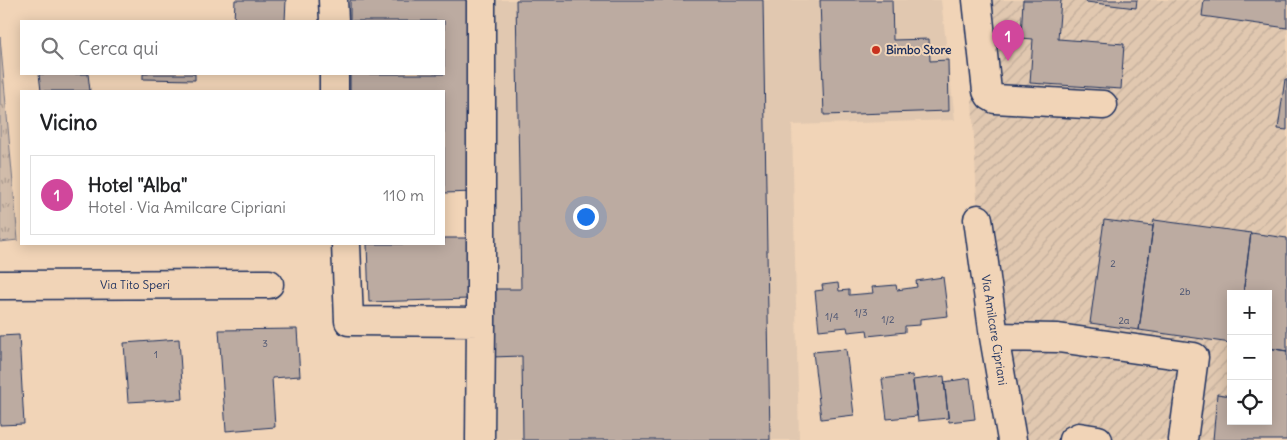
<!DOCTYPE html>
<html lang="it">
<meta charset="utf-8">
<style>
:root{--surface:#fff;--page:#f2f2f2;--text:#202124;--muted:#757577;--line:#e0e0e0;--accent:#db2777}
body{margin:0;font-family:Delius,sans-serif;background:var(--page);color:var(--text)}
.controls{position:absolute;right:15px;bottom:15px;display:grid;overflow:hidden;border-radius:0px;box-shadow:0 2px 12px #0003}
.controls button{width:45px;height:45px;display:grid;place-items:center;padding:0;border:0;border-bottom:1px solid var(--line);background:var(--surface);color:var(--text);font:25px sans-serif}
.you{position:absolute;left:585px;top:216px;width:18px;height:18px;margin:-12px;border:4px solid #fff;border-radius:50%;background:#1a73e8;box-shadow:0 0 0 8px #1a73e833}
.badge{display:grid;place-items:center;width:32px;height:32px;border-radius:50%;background:var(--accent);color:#fff;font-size:16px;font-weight:700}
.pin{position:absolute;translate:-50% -41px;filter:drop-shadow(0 1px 2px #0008)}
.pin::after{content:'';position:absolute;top:26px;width:18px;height:15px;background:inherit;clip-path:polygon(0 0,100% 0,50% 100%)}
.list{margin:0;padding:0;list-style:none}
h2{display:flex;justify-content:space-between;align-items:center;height:65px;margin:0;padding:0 20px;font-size:21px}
h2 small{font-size:16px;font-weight:400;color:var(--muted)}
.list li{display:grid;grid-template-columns:32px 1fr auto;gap:15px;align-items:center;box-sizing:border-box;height:80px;margin:0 10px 10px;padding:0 10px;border:1px solid var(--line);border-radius:0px}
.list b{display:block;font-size:19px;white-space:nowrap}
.list p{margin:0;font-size:16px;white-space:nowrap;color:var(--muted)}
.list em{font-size:16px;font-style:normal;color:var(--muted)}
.icon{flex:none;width:28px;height:28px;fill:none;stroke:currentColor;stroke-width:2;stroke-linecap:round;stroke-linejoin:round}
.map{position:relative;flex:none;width:1287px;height:440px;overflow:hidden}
.search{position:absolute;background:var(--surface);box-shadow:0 2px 12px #0003;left:20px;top:20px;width:425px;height:55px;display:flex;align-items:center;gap:12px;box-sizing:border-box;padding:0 18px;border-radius:0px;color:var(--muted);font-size:19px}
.panel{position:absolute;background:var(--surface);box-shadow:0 2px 12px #0003;left:20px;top:90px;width:425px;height:155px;border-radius:0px}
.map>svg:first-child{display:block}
.built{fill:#e1c8b0}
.industrial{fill:url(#industrial-furrows);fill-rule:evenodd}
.grass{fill:url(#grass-tufts);stroke:#767684}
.building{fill:#bcaba1;stroke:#1b2f5e}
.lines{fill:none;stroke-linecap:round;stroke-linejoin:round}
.minor-casing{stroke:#1b2f5e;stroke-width:31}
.minor{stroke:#f1d4b7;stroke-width:28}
.poi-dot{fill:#c8321e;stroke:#f1d4b7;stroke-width:2}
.labels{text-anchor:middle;stroke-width:4;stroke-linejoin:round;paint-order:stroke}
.number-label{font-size:10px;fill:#434e6f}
.poi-label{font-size:12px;font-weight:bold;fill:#1b2f5e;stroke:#f1d4b7;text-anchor:start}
.street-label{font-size:12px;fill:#1b2f5e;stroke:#f1d4b7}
</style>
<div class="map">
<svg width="1287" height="440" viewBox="0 0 1287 440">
<defs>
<pattern id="industrial-furrows" width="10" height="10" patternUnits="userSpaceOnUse" patternTransform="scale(1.25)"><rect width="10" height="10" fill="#e1c8b0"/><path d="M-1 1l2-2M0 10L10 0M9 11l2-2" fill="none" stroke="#c0ac9a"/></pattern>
<pattern id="grass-tufts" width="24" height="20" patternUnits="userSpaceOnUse" patternTransform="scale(1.25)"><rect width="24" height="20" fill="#d1bcaa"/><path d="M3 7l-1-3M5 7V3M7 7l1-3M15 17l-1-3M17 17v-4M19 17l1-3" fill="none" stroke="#a9998e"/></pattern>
</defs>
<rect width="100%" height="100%" fill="#f1d4b7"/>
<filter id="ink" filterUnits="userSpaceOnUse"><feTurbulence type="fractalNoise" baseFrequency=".02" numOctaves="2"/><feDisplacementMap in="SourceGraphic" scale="10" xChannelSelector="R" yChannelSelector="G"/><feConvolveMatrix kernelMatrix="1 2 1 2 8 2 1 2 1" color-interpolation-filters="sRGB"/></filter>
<g filter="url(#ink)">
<path class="built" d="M 485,0 L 941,0 L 955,120 L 792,125 L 799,440 L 480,440 Z"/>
<path class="industrial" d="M 967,0 L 1287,0 L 1287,440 L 1012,440 L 978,219 ZM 1231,294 L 1268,294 L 1268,421 L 1231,421 Z"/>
<path class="grass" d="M 0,37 L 18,240 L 0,242 Z"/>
<path class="building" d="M 235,0 L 286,0 L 285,21 L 234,21 Z
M 350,0 L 470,0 L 475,192 L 444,193 L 444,91 L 350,91 L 350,74 L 444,74 L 444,21 L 350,21 Z
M 516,0 L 763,0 L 770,440 L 523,440 L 522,356 L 492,357 L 491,289 L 521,289 Z
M 820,0 L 892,0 L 893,40 L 929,39 L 930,61 L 948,60 L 949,111 L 824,115 Z
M 1023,0 L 1061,0 L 1058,39 L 1124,44 L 1121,89 L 1030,83 L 1033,39 L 1021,38 Z
M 1086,0 L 1137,0 L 1136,8 L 1086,2 Z
M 1204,0 L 1287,0 L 1287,28 L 1202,16 Z
M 39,74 L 88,74 L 90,91 L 41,91 Z
M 143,74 L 195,74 L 195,80 L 143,79 Z
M 1285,79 L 1287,80 L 1287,130 L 1278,129 Z
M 1104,220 L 1153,226 L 1139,330 L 1090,323 Z
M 1154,220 L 1251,233 L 1243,294 L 1231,294 L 1231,343 L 1139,330 Z
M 1251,233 L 1287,238 L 1287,351 L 1268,348 L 1268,294 L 1243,294 Z
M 444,238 L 468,238 L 469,299 L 369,302 L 367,244 L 444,244 Z
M 943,277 L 948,316 L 920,319 L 920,325 L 905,326 L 905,332 L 868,336 L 867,330 L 848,332 L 847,327 L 819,330 L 815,291 L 823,290 L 822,285 L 838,283 L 839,291 L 849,290 L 849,295 L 873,293 L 872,287 L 896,285 L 897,290 L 917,287 L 916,281 Z
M 297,329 L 300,376 L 272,378 L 275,427 L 226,431 L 219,330 Z
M 19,335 L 24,424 L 0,425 L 0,336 Z
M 179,339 L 183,399 L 128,402 L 124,343 Z
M 1268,348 L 1287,351 L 1287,440 L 1213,440 L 1217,394 L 1231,396 L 1231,421 L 1268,421 Z
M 846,349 L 854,415 L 821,419 L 813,352 Z
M 912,375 L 917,416 L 887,419 L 882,379 Z
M 944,376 L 948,418 L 918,421 L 913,380 Z
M 970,378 L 975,419 L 949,422 L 944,382 Z"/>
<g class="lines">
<g class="minor-casing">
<path id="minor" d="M 333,0 L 334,21
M 977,0 L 987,91 L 990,96 L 995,99 L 1103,105
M 334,74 L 334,91
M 978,219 L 994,337 L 1012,440
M 346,244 L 349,321 L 481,322 L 481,0
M 0,285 L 269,284
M 994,337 L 1058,338 L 1194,357 L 1183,440
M 480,440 L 481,322
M 1073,440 L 1079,437 L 1098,440"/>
</g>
<use href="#minor" class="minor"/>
</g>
</g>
<circle class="poi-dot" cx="876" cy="50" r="5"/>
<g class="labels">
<g class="number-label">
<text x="1113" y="267">2</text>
<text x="1185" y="295">2b</text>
<text x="861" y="316">1/3</text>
<text x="832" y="320">1/4</text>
<text x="888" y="323">1/2</text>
<text x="1124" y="324">2a</text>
<text x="265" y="347">3</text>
<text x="156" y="358">1</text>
</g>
<g class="poi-label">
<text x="886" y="54">Bimbo Store</text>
</g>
<g class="street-label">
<text x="135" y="289">Via Tito Speri</text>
<text transform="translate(994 330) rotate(81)" y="4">Via Amilcare Cipriani</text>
</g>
</g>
</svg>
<div class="controls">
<button>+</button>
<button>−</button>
<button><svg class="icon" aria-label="locate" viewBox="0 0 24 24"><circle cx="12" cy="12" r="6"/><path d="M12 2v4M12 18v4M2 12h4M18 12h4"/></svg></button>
</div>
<div class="you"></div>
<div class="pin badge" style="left:1008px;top:61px;background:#d1479c">1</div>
<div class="search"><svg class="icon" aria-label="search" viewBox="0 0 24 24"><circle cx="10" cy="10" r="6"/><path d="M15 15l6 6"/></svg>Cerca qui</div>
<section class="panel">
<h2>Vicino<small></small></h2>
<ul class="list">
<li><span class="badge" style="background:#d1479c">1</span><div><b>Hotel &quot;Alba&quot;</b><p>Hotel · Via Amilcare Cipriani</p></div><em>110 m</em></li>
</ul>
</section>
</div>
